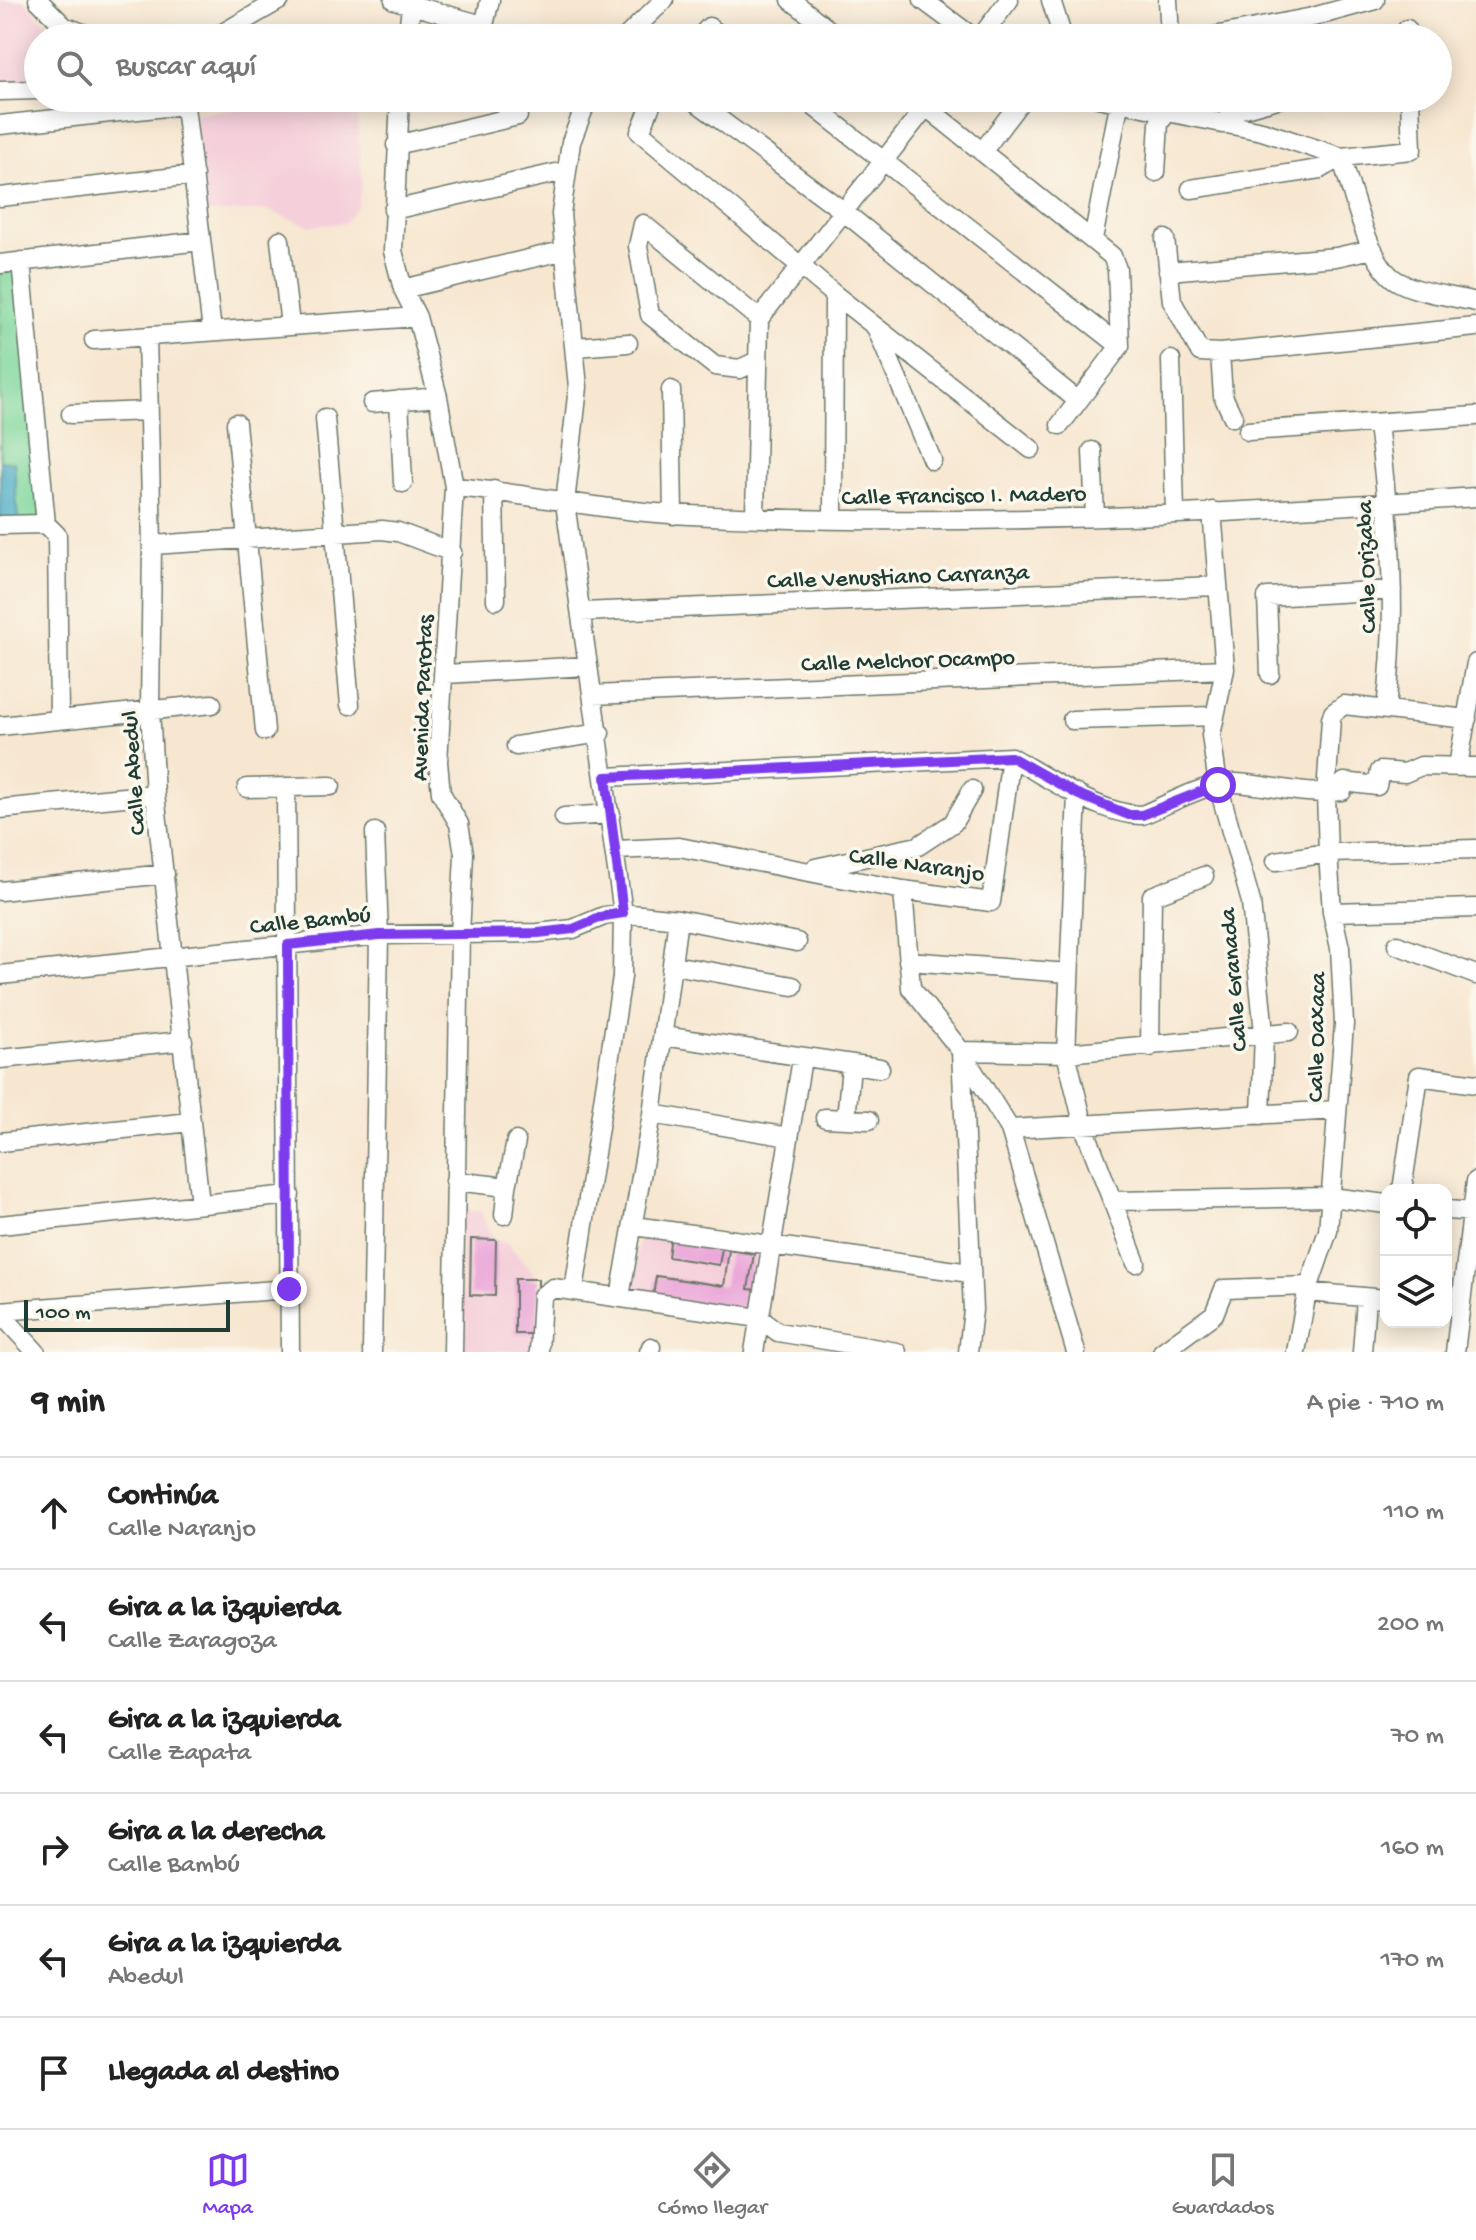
<!DOCTYPE html>
<html lang="es">
<meta charset="utf-8">
<style>
:root{--surface:#fff;--page:#f6f6f6;--text:#222;--muted:#767676;--line:#e0e0e0;--accent:#7c3aed}
body{margin:0;font-family:"Gochi Hand",sans-serif;background:var(--page);color:var(--text)}
.controls{position:absolute;right:24px;bottom:24px;display:grid;overflow:hidden;border-radius:16px;box-shadow:0 4px 20px #0003}
.controls button{width:72px;height:72px;display:grid;place-items:center;padding:0;border:0;border-bottom:2px solid var(--line);background:var(--surface);color:var(--text);font:40px sans-serif}
.scale{position:absolute;left:24px;bottom:20px;width:206px;box-sizing:border-box;padding-left:8px;border:4px solid #1f3d34;border-top:0;font-size:22px;line-height:28px;white-space:nowrap;color:#1f3d34;-webkit-text-stroke:6px #fbf7ec;paint-order:stroke}
.stop{position:absolute;width:24px;height:24px;margin:-18px;border:6px solid #7c3aed;border-radius:50%;background:#fff}
.stop.end{background:#7c3aed;border-color:#fff;box-shadow:0 2px 8px #0008}
.list{margin:0;padding:0;list-style:none}
h2{display:flex;justify-content:space-between;align-items:center;height:104px;margin:0;padding:0 32px;font-size:34px}
h2 small{font-size:26px;font-weight:400;color:var(--muted)}
.list li{display:grid;grid-template-columns:52px 1fr auto;gap:24px;align-items:center;box-sizing:border-box;height:112px;padding:0 32px;border-top:2px solid var(--line)}
.list b{display:block;font-size:30px;white-space:nowrap}
.list p{margin:0;font-size:26px;white-space:nowrap;color:var(--muted)}
.list em{font-size:26px;font-style:normal;color:var(--muted)}
.icon{flex:none;width:44px;height:44px;fill:none;stroke:currentColor;stroke-width:2;stroke-linecap:round;stroke-linejoin:round}
.map{position:relative;flex:none;width:1476px;height:1352px;overflow:hidden}
.search{position:absolute;background:var(--surface);box-shadow:0 4px 20px #0003;left:24px;right:24px;top:24px;height:88px;display:flex;align-items:center;gap:20px;box-sizing:border-box;padding:0 28px;border-radius:44px;color:var(--muted);font-size:30px}
.sheet{height:776px;background:var(--surface)}
nav{display:flex;justify-content:space-around;align-items:center;box-sizing:border-box;height:112px;border-top:2px solid var(--line);background:var(--surface);font-size:22px;color:var(--muted)}
nav a{display:grid;justify-items:center;gap:4px}
nav .on{color:var(--accent)}
.map>svg:first-child{display:block}
.built{fill:#f5cfda}
.green{fill:#7ed79c;stroke:#4e8a68;stroke-width:2}
.water{fill:#47abc6;stroke:#33747d;stroke-width:2}
.building{fill:#eaa6d8}
.lines{fill:none;stroke-linecap:round;stroke-linejoin:round}
.minor-casing{stroke:#6b786b;stroke-width:21}
.minor{stroke:#fff;stroke-width:18}
.route{stroke:#7c3aed;stroke-width:10}
.labels{text-anchor:middle;stroke-width:7;stroke-linejoin:round;paint-order:stroke}
.street-label{font-size:24px;fill:#1f3d34;stroke:#fbf7ec}
</style>
<div class="map">
<svg width="1476" height="1352" viewBox="0 0 1476 1352">
<rect width="100%" height="100%" fill="#fbf7ec"/>
<filter id="ink" filterUnits="userSpaceOnUse"><feTurbulence type="fractalNoise" baseFrequency=".0125" numOctaves="2"/><feDisplacementMap in="SourceGraphic" scale="16" xChannelSelector="R" yChannelSelector="G"/><feConvolveMatrix kernelMatrix="1 2 1 2 8 2 1 2 1" color-interpolation-filters="sRGB"/></filter>
<filter id="wash" filterUnits="userSpaceOnUse"><feTurbulence type="fractalNoise" baseFrequency=".006" numOctaves="4" result="noise"/><feDisplacementMap in="SourceGraphic" scale="32" xChannelSelector="R" yChannelSelector="G"/><feGaussianBlur stdDeviation="1.8" result="paint"/><feColorMatrix in="noise" values="0 0 0 0 0 0 0 0 0 0 0 0 0 0 0 0 0 1.4 0 .05"/><feComposite in="paint" operator="in"/></filter>
<g filter="url(#wash)">
<rect width="100%" height="100%" fill="#f7e7d1"/>
<path class="built" d="M 0,0 L 24,0 L 54,31 L 54,38 L 38,38 L 38,82 L 0,83 Z
M 356,100 L 362,181 L 358,205 L 345,223 L 310,226 L 266,210 L 206,213 L 195,113 Z
M 461,1209 L 481,1212 L 493,1241 L 506,1242 L 535,1275 L 533,1352 L 464,1352 Z
M 641,1230 L 764,1250 L 753,1313 L 630,1295 Z"/>
<path class="green" d="M 17,265 L 41,519 L 0,525 L 0,266 Z"/>
<path class="water" d="M 0,461 L 14,462 L 18,522 L 0,523 Z"/>
<g id="blocks">
<path class="building" d="M 671,1235 L 723,1242 L 719,1265 L 668,1257 Z
M 471,1239 L 496,1240 L 495,1296 L 470,1295 Z
M 729,1250 L 754,1254 L 748,1289 L 757,1290 L 754,1310 L 653,1296 L 656,1276 L 724,1286 Z
M 515,1279 L 538,1279 L 538,1334 L 515,1334 Z"/>
</g>
</g>
<g filter="url(#ink)">
<use href="#blocks" fill-opacity="0" stroke="#6b786b" stroke-width="2"/>
<g class="lines">
<g class="minor-casing">
<path id="minor" d="M 38,0 L 64,26 L 96,38
M 394,0 L 479,24 L 485,21 L 490,0
M 791,0 L 839,38
M 923,0 L 974,38
M 1051,0 L 1063,38
M 1168,0 L 1170,38
M 1407,29 L 1408,38
M 214,38 L 280,0
M 407,38 L 412,0
M 625,38 L 664,0
M 699,38 L 709,27 L 724,38
M 980,38 L 1009,0
M 1204,38 L 1313,17 L 1375,0
M 0,91 L 38,90
M 184,98 L 212,331
M 400,98 L 393,251 L 403,289 L 417,317 L 438,397 L 454,487 L 438,762 L 441,793 L 459,824 L 464,854 L 460,935 L 453,1352
M 654,98 L 640,132 L 834,294 L 1031,449
M 691,98 L 843,211 L 1077,400
M 803,98 L 1120,346
M 915,98 L 1112,256 L 1117,269 L 1120,346 L 1060,425
M 1098,98 L 1262,131 L 1341,157 C 1352,188 1368,265 1397,281 C 1418,293 1452,296 1476,302
M 1222,124 L 1237,110 L 1281,98
M 0,125 L 184,105
M 396,145 L 518,116
M 982,152 L 1023,98
M 1156,172 L 1159,123 L 1169,110 L 1169,101
M 1191,189 L 1320,169 L 1341,157 L 1412,150 L 1410,98
M 0,197 L 194,175
M 393,210 L 565,171
M 1093,239 L 1119,105
M 1165,239 L 1172,301 L 1200,352 L 1220,353 L 1476,327
M 280,240 L 290,325
M 21,261 L 46,524
M 0,264 L 201,241
M 1168,271 L 1336,257 L 1373,249
M 403,289 L 562,251
M 877,330 L 932,460
M 147,336 L 152,545 L 150,710 L 155,794 L 200,1204
M 94,340 L 417,317
M 575,347 L 628,343
M 1220,353 L 1223,396 L 1233,417
M 1171,360 L 1175,513
M 757,361 L 740,369 L 715,366 L 650,315 L 638,246 L 643,224 L 759,319
M 671,390 L 673,515
M 399,400 L 403,483
M 372,403 L 438,397
M 71,414 L 148,411
M 325,418 L 350,705
M 236,423 L 265,731
M 1378,425 C 1390,519 1398,613 1386,708
M 1248,431 L 1476,416
M 1092,451 L 1095,516
M 454,487 C 527,493 597,510 670,514 C 938,529 1209,515 1476,497
M 494,490 L 496,600
M 1212,511 L 1225,669 L 1211,735 L 1218,785 L 1251,902 L 1264,1033 L 1261,1115
M 755,517 L 759,319 L 933,98
M 833,520 L 834,294
M 46,524 L 57,535 L 59,719
M 0,525 L 46,524
M 152,545 L 382,530 L 398,532 L 452,552
M 581,612 L 1216,586
M 445,674 L 588,666
M 1270,674 L 1267,597 L 1392,590
M 593,695 L 1225,669
M 1072,720 L 1214,716
M 0,726 L 212,704
M 516,746 L 600,733
M 1011,757 C 1046,777 1101,815 1142,815 C 1170,804 1206,782 1236,783 C 1271,785 1307,797 1342,791 L 1344,782 L 1377,786 L 1380,771 L 1405,773 L 1421,766 L 1476,767
M 1458,766 L 1476,663
M 606,777 L 1011,757
M 286,787 L 290,1352
M 247,788 L 331,786
M 1077,794 L 1066,1053 L 1084,1127 L 1136,1263
M 0,809 L 155,794
M 564,817 L 611,814
M 616,850 L 679,847 L 903,890 L 991,902 L 1011,757
M 1276,861 L 1328,853 L 1476,849
M 815,868 L 918,846 L 953,823 L 972,790
M 903,890 L 911,988 L 961,1051 L 973,1310 L 968,1352
M 0,891 L 165,874
M 1332,912 L 1476,908
M 1397,945 L 1476,975
M 908,961 L 1069,973
M 673,965 L 793,986
M 0,975 L 379,935 L 538,933 L 573,929 L 604,916 L 623,913 L 678,919 L 797,942
M 663,1036 L 880,1068
M 1150,1047 L 1152,896 L 1204,876
M 961,1051 L 1066,1053 L 1289,1032
M 962,1053 L 1010,1129 L 1076,1352
M 0,1059 L 183,1041
M 851,1066 L 846,1119 L 869,1120
M 652,1114 L 789,1137
M 825,1118 L 846,1119
M 1010,1129 L 1337,1110
M 0,1142 L 191,1122
M 455,1181 L 507,1187 L 516,1141
M 1402,1190 L 1419,1076 L 1476,1084
M 1113,1201 L 1331,1197 L 1386,1204
M 1446,1210 L 1476,1212
M 504,1215 L 507,1187
M 0,1225 L 290,1195
M 634,1226 L 970,1273
M 574,1290 L 622,977 L 623,913 L 565,503 L 578,387 L 561,214 L 571,142 L 588,98
M 1307,1292 L 1386,1299
M 620,1297 L 652,1114 L 678,919
M 0,1311 L 289,1289
M 0,1313 L 36,1352
M 372,1352 L 379,935 L 375,832
M 539,1352 L 542,1296 L 553,1288 L 759,1318 L 778,1332 L 897,1352
M 649,1352 L 651,1347
M 754,1352 L 802,1059
M 1162,1352 L 1214,1314 L 1224,1289 L 1308,1286
M 1296,1352 L 1307,1292 L 1328,1231 L 1344,1024 L 1340,948 L 1332,912 L 1328,853 L 1326,794 L 1331,719 L 1333,713 L 1344,705 L 1467,719
M 1362,1352 L 1366,1300
M 1455,1352 L 1476,1181"/>
</g>
<use href="#minor" class="minor"/>
</g>
</g>
<g class="lines" filter="url(#ink)">
<path class="route" d="M 289,1289 L 288,945 L 379,935 L 538,933 L 573,929 L 604,916 L 623,913 L 606,777 L 1011,757 L 1077,794 L 1129,815 L 1142,815 L 1218,785"/>
</g>
<g class="labels">
<g class="street-label">
<text transform="translate(964 494) rotate(-1)" y="8">Calle Francisco I. Madero</text>
<text transform="translate(1365 567) rotate(-92)" y="8">Calle Orizaba</text>
<text transform="translate(898 575) rotate(-2)" y="8">Calle Venustiano Carranza</text>
<text transform="translate(908 659) rotate(-2)" y="8">Calle Melchor Ocampo</text>
<text transform="translate(421 698) rotate(-88)" y="8">Avenida Parotas</text>
<text transform="translate(132 773) rotate(-94)" y="8">Calle Abedul</text>
<text transform="translate(917 863) rotate(8)" y="8">Calle Naranjo</text>
<text transform="translate(310 919) rotate(-6)" y="8">Calle Bambú</text>
<text transform="translate(1232 980) rotate(-95)" y="8">Calle Granada</text>
<text transform="translate(1315 1037) rotate(-89)" y="8">Calle Oaxaca</text>
</g>
</g>
</svg>
<div class="controls">
<button><svg class="icon" aria-label="locate" viewBox="0 0 24 24"><circle cx="12" cy="12" r="6"/><path d="M12 2v4M12 18v4M2 12h4M18 12h4"/></svg></button>
<button><svg class="icon" aria-label="layers" viewBox="0 0 24 24"><path d="M12 4l9 5-9 5-9-5zM3 14l9 5 9-5"/></svg></button>
</div>
<div class="scale">100 m</div>
<div class="stop" style="left:1218px;top:785px"></div>
<div class="stop end" style="left:289px;top:1289px"></div>
<div class="search"><svg class="icon" aria-label="search" viewBox="0 0 24 24"><circle cx="10" cy="10" r="6"/><path d="M15 15l6 6"/></svg>Buscar aquí</div>
</div>
<section class="sheet">
<h2>9 min<small>A pie · 710 m</small></h2>
<ul class="list">
<li><svg class="icon" aria-label="ahead" viewBox="0 0 24 24"><path d="M12 20V5M6 11l6-6 6 6"/></svg><div><b>Continúa</b><p>Calle Naranjo</p></div><em>110 m</em></li>
<li><svg class="icon" aria-label="left" viewBox="0 0 24 24"><path d="M17 20v-9H6M10 6l-5 5 5 5"/></svg><div><b>Gira a la izquierda</b><p>Calle Zaragoza</p></div><em>200 m</em></li>
<li><svg class="icon" aria-label="left" viewBox="0 0 24 24"><path d="M17 20v-9H6M10 6l-5 5 5 5"/></svg><div><b>Gira a la izquierda</b><p>Calle Zapata</p></div><em>70 m</em></li>
<li><svg class="icon" aria-label="right" viewBox="0 0 24 24"><path d="M7 20v-9h11M14 6l5 5-5 5"/></svg><div><b>Gira a la derecha</b><p>Calle Bambú</p></div><em>160 m</em></li>
<li><svg class="icon" aria-label="left" viewBox="0 0 24 24"><path d="M17 20v-9H6M10 6l-5 5 5 5"/></svg><div><b>Gira a la izquierda</b><p>Abedul</p></div><em>170 m</em></li>
<li><svg class="icon" aria-label="arrive" viewBox="0 0 24 24"><path d="M6 21V4h12l-3 4 3 4H6"/></svg><div><b>Llegada al destino</b></div></li>
</ul>
</section>
<nav>
<a class="on"><svg class="icon" aria-label="map" viewBox="0 0 24 24"><path d="M3 6l6-2 6 2 6-2v14l-6 2-6-2-6 2zM9 4v14M15 6v14"/></svg>Mapa</a>
<a><svg class="icon" aria-label="directions" viewBox="0 0 24 24"><path d="M12 3l9 9-9 9-9-9zM9 14v-3h6M13 9l2 2-2 2"/></svg>Cómo llegar</a>
<a><svg class="icon" aria-label="saved" viewBox="0 0 24 24"><path d="M7 4h10v16l-5-4-5 4z"/></svg>Guardados</a>
</nav>
